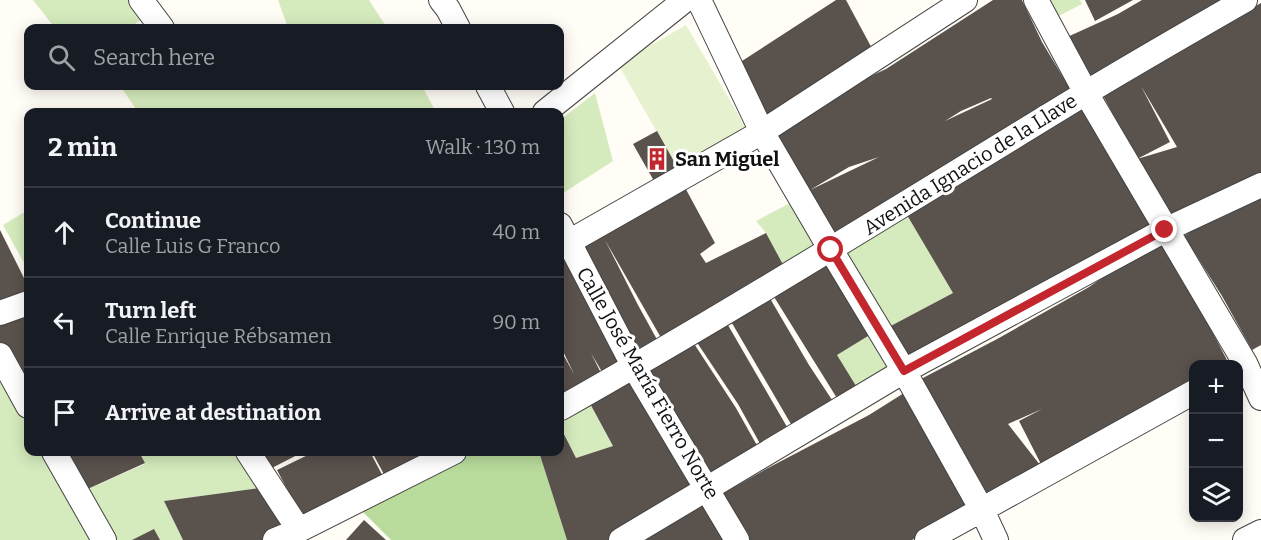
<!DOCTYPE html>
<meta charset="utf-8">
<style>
:root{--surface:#171b24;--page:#20242c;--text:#f1f3f6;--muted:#9ea1a6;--line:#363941}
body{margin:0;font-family:Bitter,serif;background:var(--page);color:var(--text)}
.controls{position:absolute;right:18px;bottom:18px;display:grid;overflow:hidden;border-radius:12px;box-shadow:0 3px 15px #0003}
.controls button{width:54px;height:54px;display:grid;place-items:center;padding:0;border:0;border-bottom:2px solid var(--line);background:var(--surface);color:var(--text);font:30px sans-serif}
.stop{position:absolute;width:18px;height:18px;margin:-14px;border:4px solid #c4262e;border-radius:50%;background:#fff}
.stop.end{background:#c4262e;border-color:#fff;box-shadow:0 2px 6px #0008}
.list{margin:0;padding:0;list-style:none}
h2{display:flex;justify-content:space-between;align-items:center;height:78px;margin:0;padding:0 24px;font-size:26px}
h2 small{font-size:20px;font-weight:400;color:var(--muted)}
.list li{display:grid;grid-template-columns:39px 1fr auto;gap:18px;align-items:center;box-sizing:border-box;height:90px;padding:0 24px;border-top:2px solid var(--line)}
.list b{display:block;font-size:22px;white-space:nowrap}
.list p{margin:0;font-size:20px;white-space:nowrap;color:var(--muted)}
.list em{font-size:20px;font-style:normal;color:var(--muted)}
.icon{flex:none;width:33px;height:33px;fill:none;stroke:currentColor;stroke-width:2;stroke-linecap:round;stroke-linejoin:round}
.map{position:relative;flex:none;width:1261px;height:540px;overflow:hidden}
.search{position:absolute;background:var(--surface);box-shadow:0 3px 15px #0003;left:24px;top:24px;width:540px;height:66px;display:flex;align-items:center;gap:15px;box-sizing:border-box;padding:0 21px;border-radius:12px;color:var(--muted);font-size:22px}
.panel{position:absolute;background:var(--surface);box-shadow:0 3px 15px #0003;left:24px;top:108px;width:540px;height:348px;border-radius:12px}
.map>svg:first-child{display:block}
.green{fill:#d5ebbd}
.forest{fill:#b9dc9c}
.pitch{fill:#e6f2cf}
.building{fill:#5a524d;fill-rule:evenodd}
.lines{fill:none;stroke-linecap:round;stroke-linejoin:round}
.street-casing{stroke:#444;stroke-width:26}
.street{stroke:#fff;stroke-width:24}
.route{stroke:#c4262e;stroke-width:8}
.labels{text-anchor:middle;stroke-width:6;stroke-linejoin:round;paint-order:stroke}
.poi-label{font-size:20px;font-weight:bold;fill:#111;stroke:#fff;text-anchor:start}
.street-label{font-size:20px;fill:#111;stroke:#fff}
</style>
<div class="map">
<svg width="1261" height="540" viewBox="0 0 1261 540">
<rect width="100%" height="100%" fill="#fffdf5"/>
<path class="green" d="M 33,0 L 131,0 L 144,19 L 127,28 L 55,28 Z
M 278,0 L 369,0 L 387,28 L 286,28 L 287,25 Z
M 1042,0 L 1080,0 L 1082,4 L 1053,19 Z
M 131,86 L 422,86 L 436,112 L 138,112 L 123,90 Z
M 595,93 L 613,161 L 560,195 L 560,120 Z
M 792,202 L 821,249 L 787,272 L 766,233 L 756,221 Z
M 28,210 L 28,270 L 3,225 Z
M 904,210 L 953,293 L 885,329 L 837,252 Z
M 873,333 L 897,372 L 861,394 L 837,355 Z
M 0,363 L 28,413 L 28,452 L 50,452 L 100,540 L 0,540 Z
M 587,398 L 613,446 L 576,458 L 560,424 L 560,411 Z
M 139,452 L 243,452 L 267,487 L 164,501 L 183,540 L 107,540 L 81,492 L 145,464 Z"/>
<path class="forest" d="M 454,452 L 539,452 L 567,540 L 391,540 L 361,510 Z"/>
<path class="pitch" d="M 686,25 L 750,135 L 681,174 L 618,64 Z"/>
<path class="building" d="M 836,0 L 846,0 L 875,54 L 764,125 L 739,63 Z
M 993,0 L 1022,0 L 1042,42 L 1073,94 L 836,243 L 770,135 L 845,88 L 886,69 ZM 991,98 L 992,99 L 945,121 L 961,111 ZM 879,157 L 810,190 L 849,167 Z
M 1085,0 L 1133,0 L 1095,21 Z
M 1142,0 L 1236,0 L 1093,83 L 1065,38 L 1118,14 Z
M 1261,3 L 1261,178 L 1170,218 L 1102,94 ZM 1141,86 L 1177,147 L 1137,159 L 1170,142 Z
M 1082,104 L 1154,230 L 906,365 L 885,329 L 953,293 L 904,210 Z
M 657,131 L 681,174 L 658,188 L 633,144 Z
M 682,182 L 715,243 L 700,254 L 706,263 L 766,233 L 787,272 L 664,343 L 605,240 L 638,305 L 660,345 L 637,360 L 575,244 Z
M 1261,191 L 1261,345 L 1252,350 L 1222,296 L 1184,236 L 1216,214 Z
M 0,230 L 28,286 L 28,292 L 0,307 Z
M 1164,239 L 1229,364 L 1194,364 L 1194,386 L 1044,470 L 1019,421 L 1042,409 L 1008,424 L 1044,470 L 987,501 L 921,379 L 999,338 L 1089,287 L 1128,260 Z
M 566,250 L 629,365 L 605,377 L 591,353 L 605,381 L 566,401 L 560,389 L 560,349 L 574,374 L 560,345 L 560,253 Z
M 827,258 L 873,333 L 837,355 L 861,394 L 840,403 L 771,292 Z
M 768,295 L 809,365 L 836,406 L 795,431 L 729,318 Z
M 28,309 L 28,386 L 0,346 L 0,319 Z
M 725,320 L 790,432 L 763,449 L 738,404 L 694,338 Z
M 691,339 L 736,408 L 759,449 L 714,479 L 644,369 Z
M 633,374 L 701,489 L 612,540 L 567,540 L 539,452 L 560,452 L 560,433 L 563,432 L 576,458 L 613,446 L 587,398 Z
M 904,393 L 972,512 L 934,532 L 929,524 L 931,529 L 912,540 L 746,540 L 720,495 L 766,469 L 869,415 Z
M 59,452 L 139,452 L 145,463 L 81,492 Z
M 258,452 L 303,452 L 268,470 Z
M 314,452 L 370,452 L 386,482 L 305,523 L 277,470 Z
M 372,452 L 441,452 L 387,480 Z
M 267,487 L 294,529 L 265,540 L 183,540 L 164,501 Z
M 704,498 L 728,540 L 636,540 Z
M 364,520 L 386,540 L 346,540 Z
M 154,529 L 160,540 L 132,540 Z"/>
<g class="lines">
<g class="street-casing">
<path id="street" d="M 141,0 L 162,28
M 441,0 L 448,9 L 458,28
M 699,0 L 762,132 L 831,250 L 904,371 L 982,510 L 996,540
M 1036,0 L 1086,93 L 1245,363 L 1261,398
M 488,86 L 502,112
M 545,112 L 685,0
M 560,225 L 634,367 L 737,540
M 560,247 L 762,132 L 965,0
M 0,313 L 28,303
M 0,355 L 28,406
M 561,408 C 738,308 910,200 1084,94 C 1137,62 1191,31 1245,0
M 54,452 L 104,540
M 248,452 L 299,530
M 275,540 L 299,530 L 454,452
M 621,540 L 904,371 L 1165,230 L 1261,185
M 927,540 L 1194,392
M 1245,540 L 1261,532"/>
</g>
<use href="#street" class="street"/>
</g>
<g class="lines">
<path class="route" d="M 831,250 L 904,371 L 1165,230"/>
</g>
<defs>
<g id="building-bare" transform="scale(1.8)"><path d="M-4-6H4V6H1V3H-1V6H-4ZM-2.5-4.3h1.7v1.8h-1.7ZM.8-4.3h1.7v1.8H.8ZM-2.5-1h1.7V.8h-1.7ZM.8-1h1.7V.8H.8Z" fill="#c4262e" stroke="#fff" stroke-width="2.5" paint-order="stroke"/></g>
</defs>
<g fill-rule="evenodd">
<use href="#building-bare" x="657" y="159"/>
</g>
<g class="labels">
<g class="poi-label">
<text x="675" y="166">San Miguel</text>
</g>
<g class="street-label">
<text transform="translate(970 164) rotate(-32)" y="7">Avenida Ignacio de la Llave</text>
<text transform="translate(648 383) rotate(60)" y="7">Calle José María Fierro Norte</text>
</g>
</g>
</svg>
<div class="controls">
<button>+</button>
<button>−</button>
<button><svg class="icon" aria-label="layers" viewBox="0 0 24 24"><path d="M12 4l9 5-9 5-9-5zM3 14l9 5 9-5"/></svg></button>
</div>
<div class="stop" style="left:831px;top:250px"></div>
<div class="stop end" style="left:1165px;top:230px"></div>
<div class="search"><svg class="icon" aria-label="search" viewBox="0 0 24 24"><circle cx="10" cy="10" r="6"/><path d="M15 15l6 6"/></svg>Search here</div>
<section class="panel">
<h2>2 min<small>Walk · 130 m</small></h2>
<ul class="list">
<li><svg class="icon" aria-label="ahead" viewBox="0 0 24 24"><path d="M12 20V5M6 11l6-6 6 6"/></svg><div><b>Continue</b><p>Calle Luis G Franco</p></div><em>40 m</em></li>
<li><svg class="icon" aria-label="left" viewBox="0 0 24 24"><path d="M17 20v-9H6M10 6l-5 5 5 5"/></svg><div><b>Turn left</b><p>Calle Enrique Rébsamen</p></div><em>90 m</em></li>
<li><svg class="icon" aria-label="arrive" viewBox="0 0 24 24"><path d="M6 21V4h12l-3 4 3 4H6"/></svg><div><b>Arrive at destination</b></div></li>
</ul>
</section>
</div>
